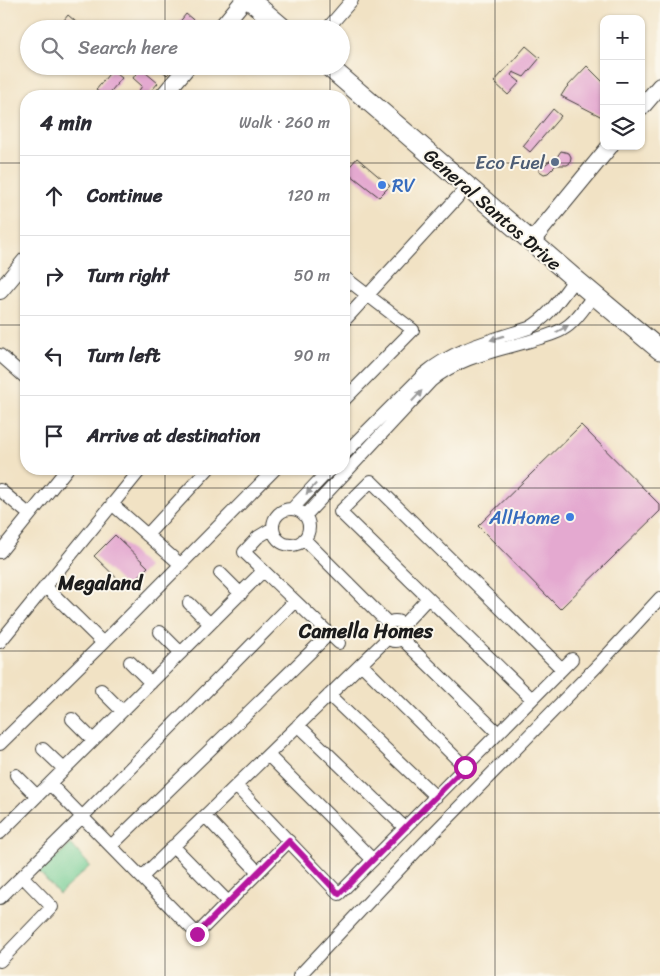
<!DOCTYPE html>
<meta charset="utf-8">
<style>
:root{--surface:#fff;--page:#f2f2f3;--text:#2b2b33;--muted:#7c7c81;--line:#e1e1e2}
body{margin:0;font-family:Sriracha,sans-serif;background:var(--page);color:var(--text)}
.controls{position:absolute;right:15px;top:15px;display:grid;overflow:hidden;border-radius:10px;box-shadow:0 1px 4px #0004}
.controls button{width:45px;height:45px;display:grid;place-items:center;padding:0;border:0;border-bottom:1px solid var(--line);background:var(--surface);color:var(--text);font:25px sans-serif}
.stop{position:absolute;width:15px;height:15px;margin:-11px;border:4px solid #b5179e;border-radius:50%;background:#fff}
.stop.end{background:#b5179e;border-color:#fff;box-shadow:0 1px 5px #0008}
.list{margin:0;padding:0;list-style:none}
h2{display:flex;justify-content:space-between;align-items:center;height:65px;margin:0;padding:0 20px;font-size:21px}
h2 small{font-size:16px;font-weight:400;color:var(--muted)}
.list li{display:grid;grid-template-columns:32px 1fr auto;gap:15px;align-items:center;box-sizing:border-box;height:80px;padding:0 20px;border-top:1px solid var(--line)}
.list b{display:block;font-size:19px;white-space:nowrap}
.list em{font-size:16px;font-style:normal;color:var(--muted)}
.icon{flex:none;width:28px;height:28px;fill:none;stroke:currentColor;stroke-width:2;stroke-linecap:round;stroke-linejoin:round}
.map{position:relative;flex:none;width:660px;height:976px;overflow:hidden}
.search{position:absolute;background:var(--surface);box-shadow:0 1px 4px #0004;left:20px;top:20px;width:330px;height:55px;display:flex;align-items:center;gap:12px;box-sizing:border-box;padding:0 18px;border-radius:28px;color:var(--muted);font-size:19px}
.panel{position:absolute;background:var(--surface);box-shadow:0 1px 4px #0004;left:20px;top:90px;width:330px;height:385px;border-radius:20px}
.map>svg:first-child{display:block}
.green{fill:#73cc93;stroke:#487458}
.building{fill:#e4a9d0}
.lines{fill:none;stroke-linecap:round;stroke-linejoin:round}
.minor-casing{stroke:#3c3a35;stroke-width:14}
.major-casing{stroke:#3c3a35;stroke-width:18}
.highway-casing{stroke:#3c3a35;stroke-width:21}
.minor{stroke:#fff;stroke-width:12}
.major{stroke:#fff;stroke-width:16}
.highway{stroke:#fff;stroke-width:19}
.oneway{fill:#999}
.route{stroke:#b5179e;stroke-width:6}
.grid{fill:none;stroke:#1c1c1c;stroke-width:1;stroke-opacity:0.55}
.service-dot{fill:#5c6f8a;stroke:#fbf7ec;stroke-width:2}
.shop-dot{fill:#3f7fe0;stroke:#fbf7ec;stroke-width:2}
.labels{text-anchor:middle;stroke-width:4;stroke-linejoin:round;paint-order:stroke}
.service-label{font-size:19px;fill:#4e5e75;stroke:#fbf7ec;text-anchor:end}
.shop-label{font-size:19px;fill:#366cbe;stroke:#fbf7ec;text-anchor:start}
.street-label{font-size:19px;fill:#1c1c1c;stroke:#fbf7ec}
.neighbourhood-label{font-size:20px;font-weight:bold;fill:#1c1c1c;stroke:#fbf7ec}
</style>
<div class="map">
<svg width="660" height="976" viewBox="0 0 660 976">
<rect width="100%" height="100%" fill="#fbf7ec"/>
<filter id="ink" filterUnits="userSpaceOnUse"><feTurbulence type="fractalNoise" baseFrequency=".02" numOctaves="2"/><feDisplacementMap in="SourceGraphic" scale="10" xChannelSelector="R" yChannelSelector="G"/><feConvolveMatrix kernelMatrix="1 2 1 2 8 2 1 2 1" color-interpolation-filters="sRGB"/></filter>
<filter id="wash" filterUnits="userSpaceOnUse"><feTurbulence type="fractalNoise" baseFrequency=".0096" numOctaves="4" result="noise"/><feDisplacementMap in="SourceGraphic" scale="20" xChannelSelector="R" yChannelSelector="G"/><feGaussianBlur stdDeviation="1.12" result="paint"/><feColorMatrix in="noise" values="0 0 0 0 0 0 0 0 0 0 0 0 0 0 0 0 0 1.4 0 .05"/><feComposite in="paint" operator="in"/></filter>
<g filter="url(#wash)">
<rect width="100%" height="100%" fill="#f1e2c4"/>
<path class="green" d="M 71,844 L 90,866 L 59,894 L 39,872 Z"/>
<g id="blocks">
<path class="building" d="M 186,14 L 197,23 L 192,29 L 174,29 Z
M 68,15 L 84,29 L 57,29 Z
M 526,46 L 540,58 L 524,77 L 513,72 L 511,75 L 520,82 L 508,95 L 494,82 Z
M 156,66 L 175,66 L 167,75 Z
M 587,66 L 604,83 L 604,118 L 561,96 L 566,88 Z
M 140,68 L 158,83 L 147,96 L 143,96 L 138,92 L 142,86 L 133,78 Z
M 112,70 L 122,78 L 107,96 L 104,96 L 96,90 Z
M 553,109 L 561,116 L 530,152 L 523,146 Z
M 561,151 L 569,153 L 571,157 L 570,163 L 567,165 L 556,165 L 548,173 L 544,174 L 538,170 L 551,160 L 554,161 Z
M 357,158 L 390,186 L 379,197 L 346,171 Z
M 581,425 L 660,505 L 660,511 L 560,609 L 478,526 Z
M 115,535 L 148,567 L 127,588 L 94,556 Z"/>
</g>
</g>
<g filter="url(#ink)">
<use href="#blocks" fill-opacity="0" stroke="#3c3a35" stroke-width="1"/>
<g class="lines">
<g class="minor-casing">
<path id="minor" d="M 327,29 L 352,0
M 344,277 L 413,330 L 344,400
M 344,321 L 467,187
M 0,355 L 26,378
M 344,454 L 424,374 C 454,349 492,340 529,328 C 549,317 561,297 575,279
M 0,490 L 30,515
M 112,504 L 180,564
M 292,509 L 330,469
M273 527a18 18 0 1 1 36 0a18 18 0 1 1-36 0Z
M 305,516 L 431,381 C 459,357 496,351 530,341 C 543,337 558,334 569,325 C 579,317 586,305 594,295
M 273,528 L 258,537 L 244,552 L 339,643
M 147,535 L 208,469
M 304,539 L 389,624
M 0,552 L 67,469
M 220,573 L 241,594
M 45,586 L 103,643
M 189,603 L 210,624
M385 631a10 10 0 1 1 20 0a10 10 0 1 1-20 0Z
M 403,625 L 428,598
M 160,632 L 181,653
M 402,639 L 498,733
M 0,642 L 141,469
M 130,662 L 151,683
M 361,664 L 465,767
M 101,690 L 122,711
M 329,695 L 436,797
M 532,699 L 340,512 L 371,481 L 562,669
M 72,719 L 93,740
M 298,725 L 405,828
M 0,744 L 103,643 L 275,469
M 43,749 L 64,769
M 268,755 L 373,860
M 16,775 L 37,796
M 50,784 L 197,934 L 289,841
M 236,786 L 339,894 L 572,659
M 205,816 L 258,872
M 0,833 L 263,571
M 111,846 L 329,634
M 173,846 L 228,902
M 142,877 L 388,638
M 0,898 L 82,817 L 295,601
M 0,961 L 52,907 L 22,876
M 299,976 L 422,845 L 599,664 L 660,598"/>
</g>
<g class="major-casing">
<path id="major" d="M 220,29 L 244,0
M 163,96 L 188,66
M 641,108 L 660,86
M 531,242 L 610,146
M 0,291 L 26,260"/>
</g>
<g class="highway-casing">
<path id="highway" d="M 250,0 L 284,29
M 328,66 L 575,279 L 660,350"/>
</g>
<use href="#minor" class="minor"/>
<use href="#major" class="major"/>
<use href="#highway" class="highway"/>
</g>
<defs><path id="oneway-solid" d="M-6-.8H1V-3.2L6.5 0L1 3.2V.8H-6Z" transform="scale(1.25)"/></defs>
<g class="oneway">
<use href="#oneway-solid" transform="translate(562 329) rotate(-29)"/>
<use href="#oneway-solid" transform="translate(497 338) rotate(162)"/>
<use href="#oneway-solid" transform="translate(417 396) rotate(-47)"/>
<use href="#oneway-solid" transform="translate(311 489) rotate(133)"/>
</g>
</g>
<g class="lines" filter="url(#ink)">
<path class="route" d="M 197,934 L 289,841 L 339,894 L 465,767"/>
</g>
<path class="grid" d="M 165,0 L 165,29M 330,0 L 330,29M 495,0 L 495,976M 165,66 L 165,96M 330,66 L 330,96M 0,163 L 26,163M 344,163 L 660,163M 0,325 L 26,325M 344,325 L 660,325M 165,469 L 165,976M 330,469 L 330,976M 0,488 L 660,488M 0,651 L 660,651M 0,813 L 660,813"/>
<circle class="service-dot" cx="555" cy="162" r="5"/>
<g class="shop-dot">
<circle cx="382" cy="185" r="5"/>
<circle cx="570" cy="517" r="5"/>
</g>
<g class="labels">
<g class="service-label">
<text x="545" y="169">Eco Fuel</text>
</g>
<g class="shop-label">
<text x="392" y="192">RV</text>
<text x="560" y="524" text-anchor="end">AllHome</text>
</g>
<g class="street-label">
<text transform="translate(493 209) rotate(41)" y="7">General Santos Drive</text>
</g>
<g class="neighbourhood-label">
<text x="100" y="590">Megaland</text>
<text x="366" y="638">Camella Homes</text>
</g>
</g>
</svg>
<div class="controls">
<button>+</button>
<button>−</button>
<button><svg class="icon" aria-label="layers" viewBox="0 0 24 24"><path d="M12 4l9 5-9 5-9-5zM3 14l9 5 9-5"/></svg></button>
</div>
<div class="stop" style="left:465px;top:767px"></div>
<div class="stop end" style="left:197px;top:934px"></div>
<div class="search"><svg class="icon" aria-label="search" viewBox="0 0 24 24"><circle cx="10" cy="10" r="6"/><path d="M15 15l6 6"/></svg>Search here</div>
<section class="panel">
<h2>4 min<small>Walk · 260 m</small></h2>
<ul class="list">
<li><svg class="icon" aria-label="ahead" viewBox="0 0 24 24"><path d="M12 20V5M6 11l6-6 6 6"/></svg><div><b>Continue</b></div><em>120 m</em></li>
<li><svg class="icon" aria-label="right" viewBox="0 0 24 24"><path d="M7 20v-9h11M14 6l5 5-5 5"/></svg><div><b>Turn right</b></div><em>50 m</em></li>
<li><svg class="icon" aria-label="left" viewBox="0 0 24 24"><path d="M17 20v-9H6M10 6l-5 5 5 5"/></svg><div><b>Turn left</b></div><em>90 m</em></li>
<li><svg class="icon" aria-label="arrive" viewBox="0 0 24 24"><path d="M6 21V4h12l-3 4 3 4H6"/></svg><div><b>Arrive at destination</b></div></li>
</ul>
</section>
</div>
